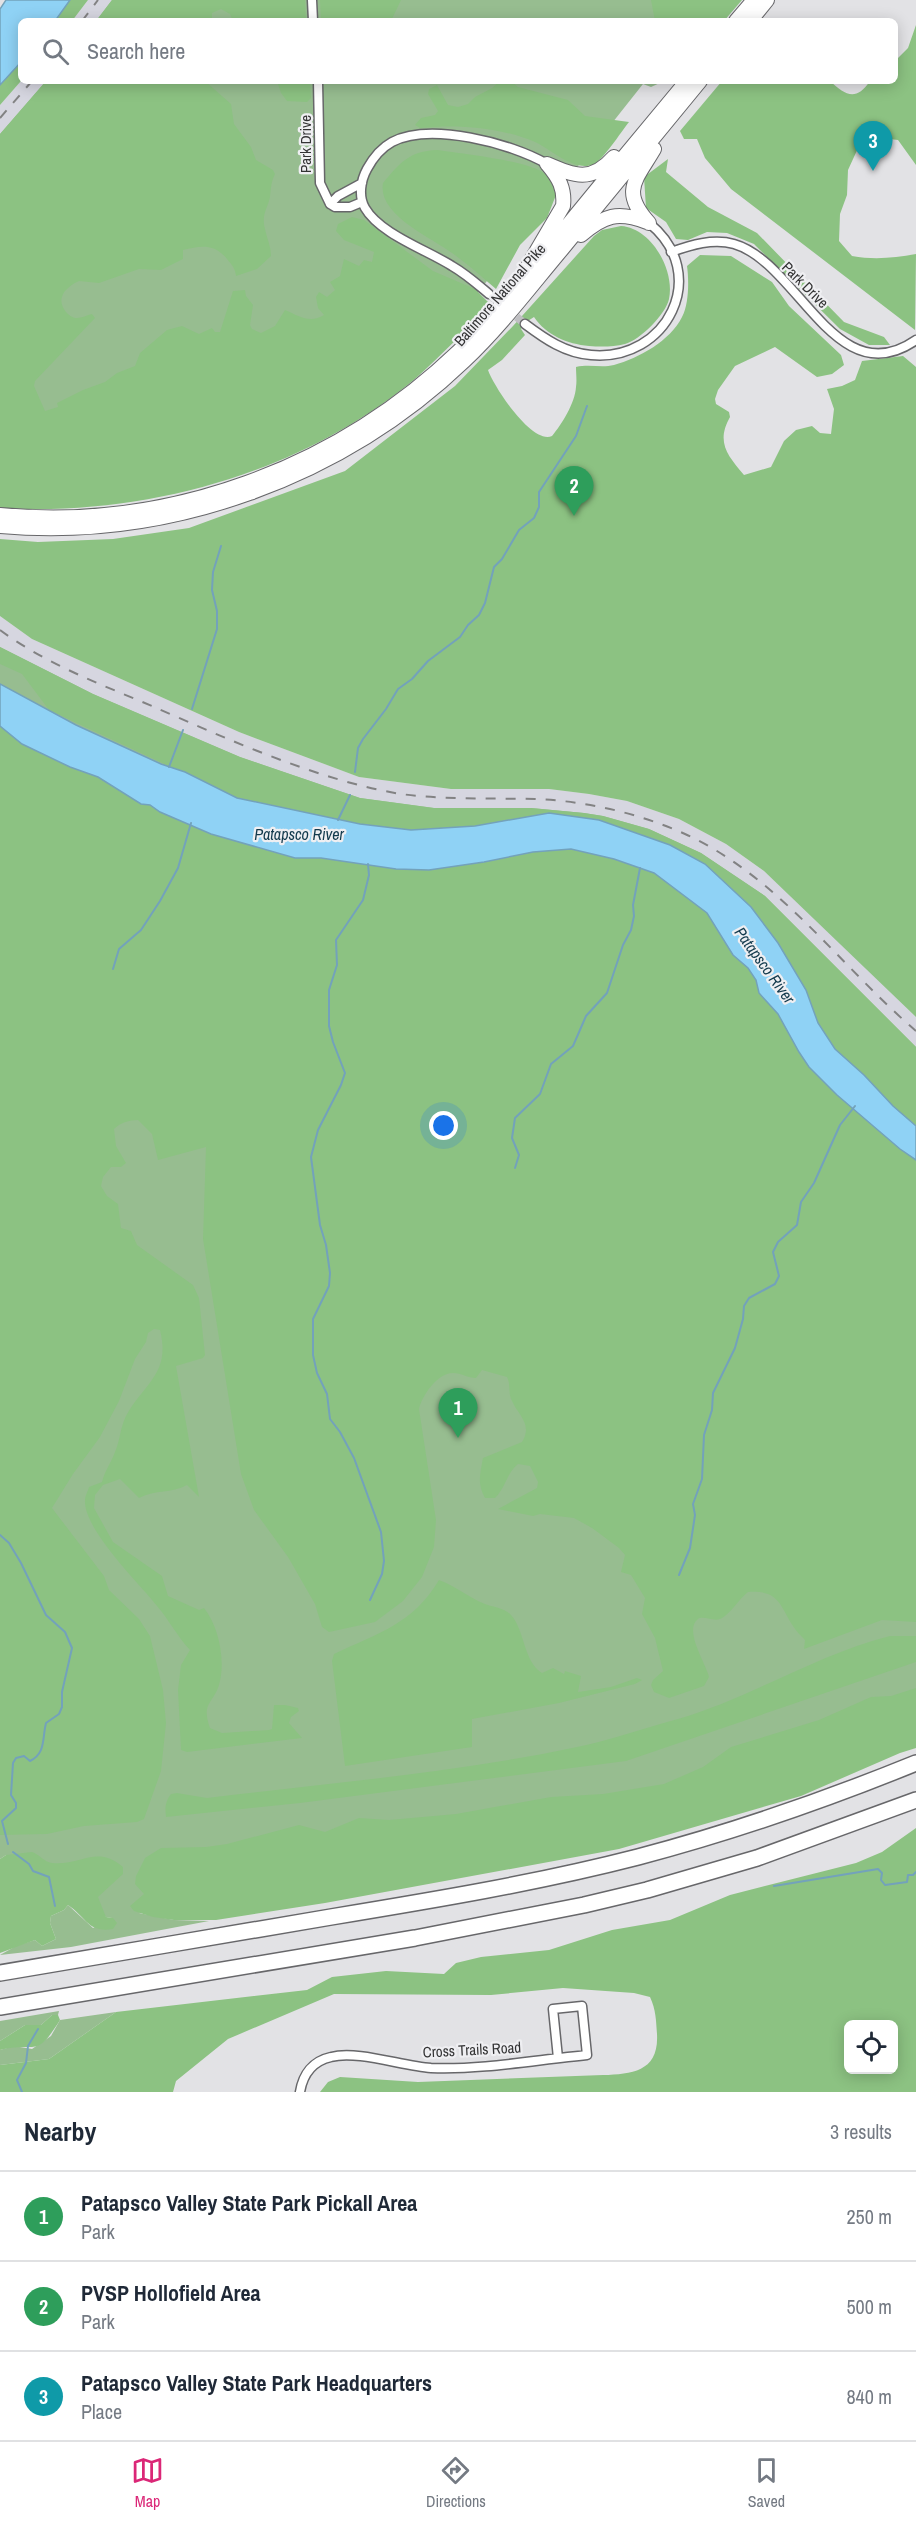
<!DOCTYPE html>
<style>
:root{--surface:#fff;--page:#f6f6f7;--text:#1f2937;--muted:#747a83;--line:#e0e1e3;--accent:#db2777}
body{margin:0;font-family:"Archivo Narrow",sans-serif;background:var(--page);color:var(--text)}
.controls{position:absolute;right:18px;bottom:18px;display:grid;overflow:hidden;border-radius:9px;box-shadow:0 3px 15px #0003}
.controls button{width:54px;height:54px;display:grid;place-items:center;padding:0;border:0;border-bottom:2px solid var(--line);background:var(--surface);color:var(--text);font:30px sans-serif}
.you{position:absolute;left:444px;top:1126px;width:21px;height:21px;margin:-15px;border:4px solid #fff;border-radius:50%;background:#1a73e8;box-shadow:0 0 0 9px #1a73e833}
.badge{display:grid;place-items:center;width:39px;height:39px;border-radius:50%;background:var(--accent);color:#fff;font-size:20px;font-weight:700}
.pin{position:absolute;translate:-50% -50px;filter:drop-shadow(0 2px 3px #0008)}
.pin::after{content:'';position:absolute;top:32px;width:21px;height:18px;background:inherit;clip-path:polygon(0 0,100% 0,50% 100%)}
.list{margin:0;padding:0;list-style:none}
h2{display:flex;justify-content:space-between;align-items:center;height:78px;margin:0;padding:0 24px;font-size:26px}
h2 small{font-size:20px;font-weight:400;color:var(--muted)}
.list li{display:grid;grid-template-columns:39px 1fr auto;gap:18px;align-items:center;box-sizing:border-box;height:90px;padding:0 24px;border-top:2px solid var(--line)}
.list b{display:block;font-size:22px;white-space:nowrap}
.list p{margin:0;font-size:20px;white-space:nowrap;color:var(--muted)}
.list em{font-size:20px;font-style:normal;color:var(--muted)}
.icon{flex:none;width:33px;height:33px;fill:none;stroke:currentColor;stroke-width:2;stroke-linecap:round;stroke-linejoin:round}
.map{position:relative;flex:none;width:916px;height:2092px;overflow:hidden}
.search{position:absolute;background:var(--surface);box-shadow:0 3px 15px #0003;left:18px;right:18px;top:18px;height:66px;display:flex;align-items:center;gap:15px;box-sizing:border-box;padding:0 21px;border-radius:9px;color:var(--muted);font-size:22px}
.sheet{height:348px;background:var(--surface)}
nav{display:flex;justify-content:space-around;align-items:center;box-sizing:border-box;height:84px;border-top:2px solid var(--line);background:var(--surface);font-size:16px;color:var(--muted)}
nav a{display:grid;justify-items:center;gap:3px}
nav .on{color:var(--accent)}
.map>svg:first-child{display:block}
.built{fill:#d6d6e0}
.green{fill:#97bd90}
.forest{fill:#8cc282;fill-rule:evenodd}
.water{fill:#8fd2f5;stroke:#73a2bb;stroke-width:1.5}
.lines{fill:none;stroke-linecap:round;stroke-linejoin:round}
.stream{stroke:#73a2bb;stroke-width:2}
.minor-tunnel{stroke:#bfbfc2;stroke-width:8;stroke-dasharray:8 4;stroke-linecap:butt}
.minor-casing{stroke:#67676a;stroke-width:11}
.primary-casing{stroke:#67676a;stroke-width:16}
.motorway-casing{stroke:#67676a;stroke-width:18}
.minor{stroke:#fff;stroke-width:8}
.primary{stroke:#fff;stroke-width:14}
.motorway{stroke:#fff;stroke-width:15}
.rail{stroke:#828283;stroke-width:2;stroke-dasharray:10 10;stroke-linecap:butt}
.labels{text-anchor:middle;stroke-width:4.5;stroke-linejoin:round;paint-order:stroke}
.street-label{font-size:15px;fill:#333334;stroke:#efeff2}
.water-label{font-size:16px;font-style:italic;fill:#12394c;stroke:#efeff2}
</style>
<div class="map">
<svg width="916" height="2092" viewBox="0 0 916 2092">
<rect width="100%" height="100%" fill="#e2e2e5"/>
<path class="built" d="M 88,0 L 112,0 L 96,21 L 72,21 Z
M 21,81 L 46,81 L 0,134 L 0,105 Z
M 0,616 L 32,639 L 239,732 L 359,777 L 451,789 L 549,789 L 589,794 L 627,801 L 679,819 L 726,844 L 764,871 L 853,955 L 916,1017 L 916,1047 L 765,896 L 701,853 L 649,829 L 602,816 L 531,808 L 434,808 L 360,798 L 240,757 L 93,694 L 16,657 L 0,647 Z"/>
<path class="green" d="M 112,0 L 724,0 L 707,21 L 96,21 Z
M 46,81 L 662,81 L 662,82 L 651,87 L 643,84 L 464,310 L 0,492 L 0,134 Z
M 0,647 L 93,694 L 240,757 L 360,798 L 434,808 L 531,808 L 584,813 L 603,816 L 649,829 L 701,853 L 765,896 L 916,1047 L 916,1733 L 139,1913 L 174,1920 L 209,1921 L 71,1947 L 0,1955 L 16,1946 L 35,1940 L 42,1946 L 56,1939 L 50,1923 L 51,1916 L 64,1910 L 68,1905 L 93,1928 L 112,1918 L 106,1917 L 6,1855 L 0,1859 Z
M 59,2011 L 58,2015 L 52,2015 L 41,2025 L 25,2025 L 0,2041 L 0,2021 Z
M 116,2012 L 49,2059 L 0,2065 L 0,2050 L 14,2046 L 32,2049 L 51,2036 L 60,2020 Z"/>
<path class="forest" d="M 70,0 L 88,0 L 72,21 L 55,21 Z
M 112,0 L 305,0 L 306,21 L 233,21 L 230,14 L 221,9 L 212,13 L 212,21 L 96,21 Z
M 320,0 L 401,0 L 391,21 L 321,21 Z
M 651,0 L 742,0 L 724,21 L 655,21 Z
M 916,25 L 916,165 L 898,140 L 881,138 L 859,146 L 848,170 L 847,195 L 840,214 L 839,241 L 852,256 C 874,260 894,258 916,254 L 915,330 L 731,189 L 705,158 L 697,139 L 684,139 L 680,131 L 722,81 L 830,81 C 845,95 856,102 870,81 L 895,81 L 895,61 L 908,48 Z
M 21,62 L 21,81 L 0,105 L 0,85 Z
M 46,81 L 205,81 L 231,104 L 234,124 L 251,147 L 256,160 L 273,170 L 275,174 C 271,182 271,188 270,197 C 268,208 261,214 265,229 C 267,239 271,246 271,256 L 257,269 L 236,276 C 235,268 232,265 227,259 C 215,244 202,245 183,250 L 183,259 L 161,270 L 139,269 L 99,283 L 79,281 C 74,283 63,290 62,297 C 59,305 68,318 77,318 C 82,318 87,315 92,314 L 95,318 L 35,381 L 34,386 L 45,411 L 58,407 L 57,403 L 83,390 L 105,382 L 117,373 L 135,366 L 140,353 L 167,330 L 182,326 L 199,334 L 212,328 L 215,332 L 220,332 L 233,291 L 245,290 L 246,296 L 253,305 L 250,325 L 252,329 L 261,333 L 275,326 L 285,310 C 299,316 310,324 324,315 L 318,308 L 316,297 L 319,292 L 327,297 L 335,290 L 330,282 L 340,276 L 344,259 L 359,266 L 364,260 L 372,262 L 374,252 L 344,240 L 336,231 L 338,224 L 352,217 L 364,220 L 433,271 L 475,289 L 491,305 C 466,329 442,355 416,378 C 303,473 145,517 0,508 L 0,134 Z
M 277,81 L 310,81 L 311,98 L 307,102 L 287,101 L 281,93 Z
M 500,81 L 511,81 L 518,87 L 568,100 L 585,116 L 629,122 C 621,132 603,160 594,164 C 575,173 551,149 535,142 C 499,127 458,124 420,128 L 415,125 L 421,118 L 435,115 L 438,111 L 428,94 L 429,89 L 437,85 L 448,105 L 458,107 L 468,104 L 475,97 L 492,88 Z
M 437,150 C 457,153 532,161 545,174 C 550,179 553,188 556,195 L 547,218 L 520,245 L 496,289 C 482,277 468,264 452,253 C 432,238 377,215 383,183 C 400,163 409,151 437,150 Z
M 668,159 L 666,172 L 708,207 L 757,233 L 844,322 L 884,337 L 890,345 L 869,345 L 840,329 L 754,244 L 727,233 L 707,232 L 688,240 L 676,239 L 666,222 L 646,208 L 644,177 Z
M 621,226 C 652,228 675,271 669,299 C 666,314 640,340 625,344 C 613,347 601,347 589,346 C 567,344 546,335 534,317 L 523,324 L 521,329 L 525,335 L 502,360 L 488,370 C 494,387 532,445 552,436 C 562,424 575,403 576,387 C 577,381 576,373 576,367 C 589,364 602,368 614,365 C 639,358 670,341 682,317 C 689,304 689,280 687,266 L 700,255 L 731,256 L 772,282 L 789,306 L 841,355 L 844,365 L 832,374 L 817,377 L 775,347 L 735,366 L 718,390 L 715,399 L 716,404 L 729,412 L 730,417 C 716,442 727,455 744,475 L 771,467 L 784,441 L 796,430 L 812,426 L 820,433 L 831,434 L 834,409 L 827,389 L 842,386 L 855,380 L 862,361 L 903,356 L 916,367 L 916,1017 L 764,871 L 726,844 L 679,819 L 627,801 L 589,794 L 549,789 L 451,789 L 359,777 L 239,732 L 32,639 L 0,616 L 0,539 L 38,542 L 113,539 L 189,528 L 345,471 L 455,386 L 513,326 L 594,236 L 602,230 Z
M 0,647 L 93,694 L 240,757 L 360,798 L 434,808 L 531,808 L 584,813 L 603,816 L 649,829 L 701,853 L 765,896 L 916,1047 L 916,1126 L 893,1106 L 864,1075 L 835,1049 L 818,1023 L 806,990 L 778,943 L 751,907 L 705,864 L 670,845 L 599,820 L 549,813 L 475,826 L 411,830 L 360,824 L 237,798 L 49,710 L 22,674 L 0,664 Z
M 0,726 L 22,744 L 70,767 L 98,777 L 141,804 L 150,805 L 160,812 L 211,834 L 295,858 L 321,858 L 396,869 L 429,870 L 484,862 L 533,852 L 571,849 L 614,859 L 654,873 L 707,913 L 733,955 L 748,968 L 756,980 L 759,993 L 778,1014 L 799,1052 L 809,1067 L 837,1095 L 916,1160 L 916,1622 L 882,1620 L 804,1649 L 805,1640 C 801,1636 796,1631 793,1626 C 779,1604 779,1590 748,1592 C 739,1599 731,1613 722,1618 C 715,1623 704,1615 698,1619 C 683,1630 707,1665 709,1677 L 704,1686 L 669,1698 L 654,1692 L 651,1685 L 653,1680 L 663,1671 L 655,1638 L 642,1614 L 645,1598 L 631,1575 L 621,1572 L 625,1555 L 619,1548 L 592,1528 L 574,1518 L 540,1514 L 533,1516 L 498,1509 L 537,1488 L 538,1482 L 530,1466 L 518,1464 C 506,1474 506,1487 495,1498 L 485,1498 C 477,1484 480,1474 483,1458 L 522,1442 C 533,1424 518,1415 512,1401 C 508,1394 511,1385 507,1377 L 482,1370 L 476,1378 C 468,1378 461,1373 453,1373 C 437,1373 422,1396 419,1409 L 436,1520 L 434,1547 L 422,1577 L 403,1601 L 375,1622 L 329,1632 L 322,1627 L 315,1604 L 288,1557 L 254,1510 L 241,1474 L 203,1239 L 206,1147 L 158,1160 L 152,1134 L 138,1120 C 129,1120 120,1123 114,1129 L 116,1146 L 126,1163 L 121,1167 L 111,1167 L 103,1177 L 101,1186 L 107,1196 L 118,1204 L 121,1228 L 131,1231 L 137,1245 L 193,1285 L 199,1298 L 205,1355 L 203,1358 L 176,1366 L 199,1497 L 187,1485 C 171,1494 156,1489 139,1498 L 120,1479 L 103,1485 L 95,1495 L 94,1508 L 113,1542 L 162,1576 L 168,1596 L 199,1610 L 204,1608 C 219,1627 226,1661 219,1685 C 213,1704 201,1703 210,1728 L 222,1733 L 269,1730 L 272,1729 L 274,1705 L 285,1705 L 298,1708 L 299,1711 L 291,1717 L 289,1723 L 302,1738 L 187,1752 L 181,1750 L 178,1690 L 181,1665 L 190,1650 C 177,1636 169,1620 157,1606 C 139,1583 83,1529 85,1500 C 85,1496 88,1491 89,1487 L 102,1482 C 105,1470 111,1463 115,1452 C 120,1441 120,1428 126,1416 C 144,1383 171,1374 160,1330 L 154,1329 L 148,1333 L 146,1342 L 135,1359 L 119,1401 L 100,1437 L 73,1474 L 52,1508 L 104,1576 L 109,1590 L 139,1619 L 150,1636 L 163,1690 L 166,1723 L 161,1771 L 144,1819 L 137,1822 L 84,1826 L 47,1834 L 0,1835 Z
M 439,1580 C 456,1586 469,1598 485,1604 C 493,1607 505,1608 511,1615 C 525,1630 523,1661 542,1673 L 553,1668 L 564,1674 L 565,1671 L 581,1676 L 578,1692 L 611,1687 L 637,1678 L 642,1680 L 635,1684 L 559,1703 L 472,1719 L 472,1747 L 345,1766 L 332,1661 L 334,1654 C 378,1633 413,1624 439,1580 Z
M 890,1636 L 916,1636 L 916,1662 L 626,1761 L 300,1803 L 166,1817 C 165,1808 165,1802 171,1794 L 177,1793 L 207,1798 C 330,1783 455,1773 577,1747 C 611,1740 644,1728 678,1719 C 750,1698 818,1654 890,1636 Z
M 916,1688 L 916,1748 L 900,1753 L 801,1796 L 619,1849 L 325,1903 L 216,1920 L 174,1920 L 153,1917 L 134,1911 L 130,1906 L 144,1894 L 135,1884 L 136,1876 L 145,1858 L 161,1848 L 206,1847 L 227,1844 L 299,1825 L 325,1832 L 359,1818 L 389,1820 L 456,1814 L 551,1797 L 603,1794 L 664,1784 L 703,1767 L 731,1747 L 819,1720 L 871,1697 L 891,1696 Z
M 916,1828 L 916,2092 L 320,2092 L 328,2082 L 340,2077 L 418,2082 L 603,2075 C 633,2074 659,2071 657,2034 C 656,2020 656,2010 650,1997 L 634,1993 L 563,1988 L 491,1995 L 334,1994 L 228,2039 L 176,2081 L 173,2092 L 0,2092 L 0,2065 L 49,2059 L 116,2012 L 307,1990 L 332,1977 L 386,1971 L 444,1974 L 456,1963 L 481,1957 L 549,1950 L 612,1930 L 670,1920 L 730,1895 L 856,1863 L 882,1852 ZM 848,2024 L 894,2024 L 894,2070 L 848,2070 Z
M 32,1852 C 39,1854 44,1862 52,1863 C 80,1866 97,1844 123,1867 L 123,1874 L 98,1897 L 106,1917 L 113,1918 L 117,1923 L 113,1929 C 88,1933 87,1918 68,1905 L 64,1910 L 51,1916 L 50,1923 L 56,1939 L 42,1946 L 35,1940 L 0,1953 L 0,1859 L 6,1855 Z
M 52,2015 L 58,2015 L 60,2020 C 35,2060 38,2041 0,2050 L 0,2041 L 25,2025 L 41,2025 Z"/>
<path class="water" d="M 6,0 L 70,0 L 55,21 L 21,21 L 21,62 L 0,85 L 0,9 Z
M 0,684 L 76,725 L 161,764 L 185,772 L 237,798 L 360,824 L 411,830 L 475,826 L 549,813 L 599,820 L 670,845 L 705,864 L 751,907 L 778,943 L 806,990 L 818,1023 L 835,1049 L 864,1075 L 893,1106 L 916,1126 L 916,1160 L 900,1149 L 837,1095 L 809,1067 L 799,1052 L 778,1014 L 759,993 L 756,980 L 748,968 L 733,955 L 707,913 L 654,873 L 614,859 L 571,849 L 533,852 L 484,862 L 429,870 L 396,869 L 321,858 L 295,858 L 211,834 L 160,812 L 150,805 L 141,804 L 98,777 L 70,767 L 22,744 L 0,726 Z"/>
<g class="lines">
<path class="stream" d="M 192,709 L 217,629 L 217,611 L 212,590 L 213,572 L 221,546
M 169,767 L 183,730
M 355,772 L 358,748 L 363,739 L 386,709 L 398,689 L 412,679 L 428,661 L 460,637 L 468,625 L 479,615 L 485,603 L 494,567 L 502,559 L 519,530 L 534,518 L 539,507 L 539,492 L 576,436 L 587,406
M 338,820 L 350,795
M 368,864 L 369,875 L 363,900 L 336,940 L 337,965 L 329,990 L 329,1026 L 333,1042 L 345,1073 L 341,1085 L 318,1130 L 311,1157 L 320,1225 L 326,1245 L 330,1273 L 329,1286 L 313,1319 L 313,1355 L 317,1373 L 327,1394 L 330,1419 L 340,1432 L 354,1458 L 381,1532 L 384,1561 L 382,1574 L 370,1600
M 113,969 L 119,949 L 141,930 L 160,901 L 178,868 L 191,823
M 515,1168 L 519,1155 L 512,1138 L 515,1118 L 540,1094 L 551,1064 L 573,1046 L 586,1016 L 607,993 L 623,945 L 631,930 L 634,916 L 633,905 L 640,868
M 0,1535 L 9,1543 L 21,1563 L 46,1615 L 65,1632 L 72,1648 L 62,1692 L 62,1707 L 59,1714 L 46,1723 C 42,1739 46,1753 30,1761 L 24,1756 L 16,1758 L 13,1763 L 11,1795 L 16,1803 L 16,1808 L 2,1821 L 8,1844
M 679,1575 L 690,1548 L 695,1515 L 693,1504 L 702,1479 L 704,1435 L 712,1410 L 713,1393 L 735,1348 L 743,1319 L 744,1306 L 749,1298 L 775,1284 L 779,1276 L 773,1252 L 778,1242 L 797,1225 L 801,1202 L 814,1183 L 840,1125 L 855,1106
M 13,1852 L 29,1864 L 33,1871 L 49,1877 L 55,1906
M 774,1886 L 878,1869 L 882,1873 L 881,1880 L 885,1885 L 907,1882 L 908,1875 L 913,1875 L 916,1872
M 22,2092 L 17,2080 L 26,2063 L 28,2046 L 38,2029"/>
<path class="minor-tunnel" d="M 489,294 L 525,324"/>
<g class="minor-casing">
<path id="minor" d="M 312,0 L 313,21
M 318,81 L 320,183 L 330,204 L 335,207 L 350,207 L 362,202
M 330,204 L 338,196 L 362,183
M 671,252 C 691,245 713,238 734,244 C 798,262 836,396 916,340
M 489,294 C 477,284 466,274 452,266 C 427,250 380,234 365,208 C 358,196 361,180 367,169 C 373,158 381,148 392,142 C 430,122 511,143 547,164
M 525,324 C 545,339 565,353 591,355 C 667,362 712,274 649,223
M 300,2092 C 303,2074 313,2061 331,2057 C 357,2050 402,2066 431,2068 C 482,2070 535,2060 587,2055 L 582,2006 L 553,2009 L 558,2058"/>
</g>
<g class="primary-casing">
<path id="primary" d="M 736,21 L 754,0
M 750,21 L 767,0
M 547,164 C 575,176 591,183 614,157
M 649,223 C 620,191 636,180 654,149
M 581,235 C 604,215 618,211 647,222
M 529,264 L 563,206 C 565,189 559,178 548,165
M 0,515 C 169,531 337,468 459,351 C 494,317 523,279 554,242 C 598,188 642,135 687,81
M 0,526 C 169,541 342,478 464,361 C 500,327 530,287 562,249 C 608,193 654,137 700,81"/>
</g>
<g class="motorway-casing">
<path id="motorway" d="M 0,1973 C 110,1954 221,1936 331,1917 C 434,1900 537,1883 638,1857 C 733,1832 825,1800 916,1763
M 0,2007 L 415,1938 L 584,1905 L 647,1890 L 757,1858 L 916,1800"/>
</g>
<use href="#minor" class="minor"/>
<use href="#primary" class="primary"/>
<use href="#motorway" class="motorway"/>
<path class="rail" d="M 82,21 L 98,0
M 0,118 L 32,81
M 0,630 C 46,664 100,684 152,706 C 227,739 320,781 401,794 C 445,800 490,798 535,799 C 586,801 638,813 685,834 C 779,877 839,965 916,1031"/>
</g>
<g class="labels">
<g class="street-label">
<text transform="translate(306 144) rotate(-90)" y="5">Park Drive</text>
<text transform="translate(805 285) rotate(45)" y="5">Park Drive</text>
<text transform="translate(500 295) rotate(-49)" y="5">Baltimore National Pike</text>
<text transform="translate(472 2050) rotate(-3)" y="5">Cross Trails Road</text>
</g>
<g class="water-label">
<text x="299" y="840">Patapsco River</text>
<text transform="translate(765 965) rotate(54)" y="6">Patapsco River</text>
</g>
</g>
</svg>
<div class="controls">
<button><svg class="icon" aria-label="locate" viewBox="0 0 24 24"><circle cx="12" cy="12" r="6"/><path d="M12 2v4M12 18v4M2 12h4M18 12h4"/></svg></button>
</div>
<div class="you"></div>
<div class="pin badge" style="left:458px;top:1438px;background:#2e9e5b">1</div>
<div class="pin badge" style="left:574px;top:516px;background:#2e9e5b">2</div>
<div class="pin badge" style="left:873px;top:171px;background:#0f9aa8">3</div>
<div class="search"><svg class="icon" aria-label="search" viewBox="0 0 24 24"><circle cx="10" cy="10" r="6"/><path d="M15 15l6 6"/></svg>Search here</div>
</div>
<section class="sheet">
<h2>Nearby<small>3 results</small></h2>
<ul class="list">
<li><span class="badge" style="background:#2e9e5b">1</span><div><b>Patapsco Valley State Park Pickall Area</b><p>Park</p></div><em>250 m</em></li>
<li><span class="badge" style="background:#2e9e5b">2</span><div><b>PVSP Hollofield Area</b><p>Park</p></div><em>500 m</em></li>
<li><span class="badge" style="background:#0f9aa8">3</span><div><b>Patapsco Valley State Park Headquarters</b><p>Place</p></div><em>840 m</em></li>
</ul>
</section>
<nav>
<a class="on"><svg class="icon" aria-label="map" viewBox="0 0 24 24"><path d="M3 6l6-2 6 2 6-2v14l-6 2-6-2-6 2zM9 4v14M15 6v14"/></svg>Map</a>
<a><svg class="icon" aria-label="directions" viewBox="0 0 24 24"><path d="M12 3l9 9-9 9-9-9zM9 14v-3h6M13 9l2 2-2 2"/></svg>Directions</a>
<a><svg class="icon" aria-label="saved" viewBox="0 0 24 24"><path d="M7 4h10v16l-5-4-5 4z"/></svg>Saved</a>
</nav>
